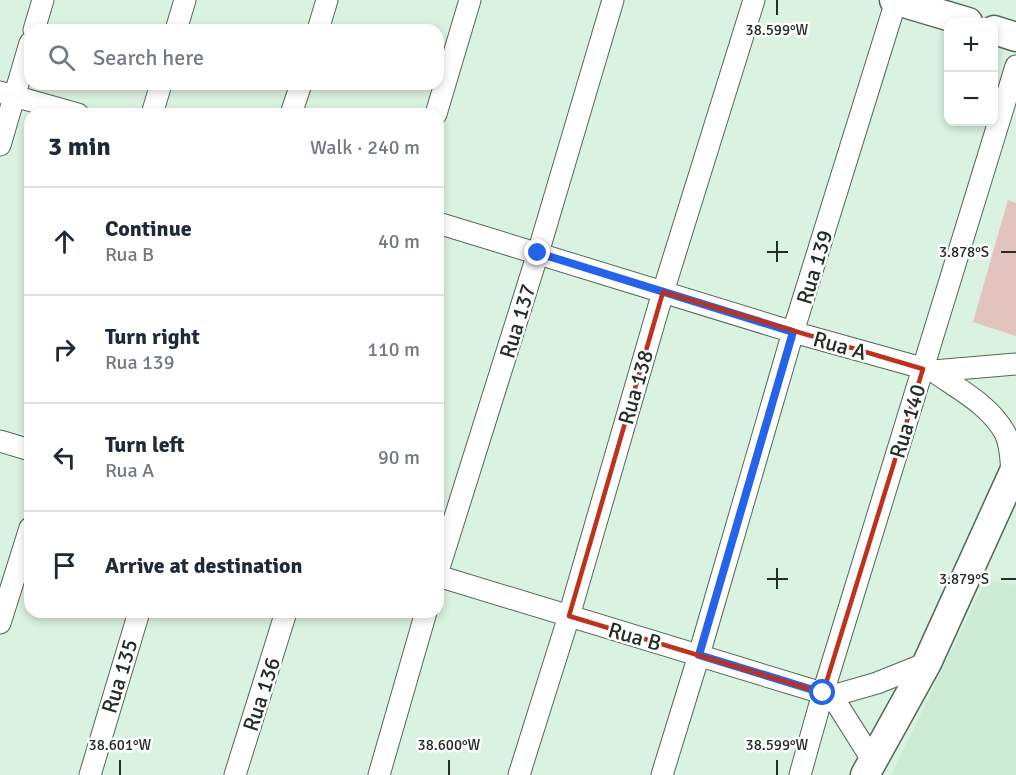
<!DOCTYPE html>
<meta charset="utf-8">
<style>
:root{--surface:#fff;--page:#f2f2f3;--text:#1f2937;--muted:#747a83;--line:#e0e1e3}
body{margin:0;font-family:Signika,sans-serif;background:var(--page);color:var(--text)}
.controls{position:absolute;right:18px;top:18px;display:grid;overflow:hidden;border-radius:12px;box-shadow:0 3px 9px #0003}
.controls button{width:54px;height:54px;display:grid;place-items:center;padding:0;border:0;border-bottom:2px solid var(--line);background:var(--surface);color:var(--text);font:30px sans-serif}
.stop{position:absolute;width:18px;height:18px;margin:-14px;border:4px solid #2563eb;border-radius:50%;background:#fff}
.stop.end{background:#2563eb;border-color:#fff;box-shadow:0 2px 6px #0008}
.list{margin:0;padding:0;list-style:none}
h2{display:flex;justify-content:space-between;align-items:center;height:78px;margin:0;padding:0 24px;font-size:26px}
h2 small{font-size:20px;font-weight:400;color:var(--muted)}
.list li{display:grid;grid-template-columns:39px 1fr auto;gap:18px;align-items:center;box-sizing:border-box;height:108px;padding:0 24px;border-top:2px solid var(--line)}
.list b{display:block;font-size:22px;white-space:nowrap}
.list p{margin:0;font-size:20px;white-space:nowrap;color:var(--muted)}
.list em{font-size:20px;font-style:normal;color:var(--muted)}
.icon{flex:none;width:33px;height:33px;fill:none;stroke:currentColor;stroke-width:2;stroke-linecap:round;stroke-linejoin:round}
.map{position:relative;flex:none;width:1016px;height:775px;overflow:hidden}
.search{position:absolute;background:var(--surface);box-shadow:0 3px 9px #0003;left:24px;top:24px;width:420px;height:66px;display:flex;align-items:center;gap:15px;box-sizing:border-box;padding:0 21px;border-radius:18px;color:var(--muted);font-size:22px}
.panel{position:absolute;background:var(--surface);box-shadow:0 3px 9px #0003;left:24px;top:108px;width:420px;height:510px;border-radius:18px}
.map>svg:first-child{display:block}
.built{fill:#cbebd4}
.green{fill:#e2c3bd}
.lines{fill:none;stroke-linecap:round;stroke-linejoin:round}
.street-casing{stroke:#536859;stroke-width:23}
.secondary-casing{stroke:#536859;stroke-width:31}
.street{stroke:#fff;stroke-width:21}
.secondary{stroke:#fff;stroke-width:28}
.route{stroke:#2563eb;stroke-width:8}
.marked{fill:none;stroke:#be321d;stroke-width:4.5;stroke-linejoin:round}
.ticks{fill:none;stroke:#242e27;stroke-width:2}
.labels{text-anchor:middle;stroke-width:5;stroke-linejoin:round;paint-order:stroke}
.street-label{font-size:22px;fill:#242e27;stroke:#fff}
.ticks-label{font-size:15px;text-anchor:middle;fill:#242e27;stroke:#fff;stroke-width:5;stroke-linejoin:round;paint-order:stroke}
</style>
<div class="map">
<svg width="1016" height="775" viewBox="0 0 1016 775">
<rect width="100%" height="100%" fill="#daf2e0"/>
<path class="built" d="M 986,580 L 1016,585 L 1016,775 L 891,775 Z"/>
<path class="green" d="M 1008,200 L 1016,203 L 1016,336 L 973,322 Z"/>
<g class="lines">
<g class="street-casing">
<path id="street" d="M 34,30 L 43,0
M 176,30 L 185,0
M 318,30 L 327,0
M 0,92 L 78,114
M 152,114 L 161,84
M 291,114 L 301,84
M 436,114 L 470,0
M 0,145 L 30,43
M 438,223 L 793,332 L 933,371 L 1016,364
M 933,371 C 958,389 990,405 1005,433 C 1011,445 1011,460 1012,474 L 1016,475
M 0,441 L 30,450
M 438,571 L 538,253 L 613,0
M 438,576 L 832,696 L 873,761
M 0,623 L 30,528
M 832,696 L 877,683 L 927,663
M 90,775 L 139,612
M 235,775 L 286,612
M 379,775 L 426,612
M 519,775 L 569,616 L 663,292 L 754,0
M 662,775 L 699,655 L 793,332 L 896,1
M 800,775 L 823,693 L 1016,66"/>
</g>
<g class="secondary-casing">
<path id="secondary" d="M 894,0 L 968,22
M 994,30 L 1016,37
M 865,775 L 927,663 L 1016,467"/>
</g>
<use href="#street" class="street"/>
<use href="#secondary" class="secondary"/>
</g>
<g class="lines">
<path class="route" d="M 538,253 L 793,332 L 699,655 L 823,693"/>
</g>
<path class="marked" d="M 663,292 L 923,369 L 823,693 L 569,616 Z"/>
<path class="ticks" d="M 777,0 L 777,15M 777,241 L 777,262M 767,252 L 788,252M 1001,252 L 1016,252M 777,568 L 777,589M 767,579 L 788,579M 1001,579 L 1016,579M 120,760 L 120,775M 449,760 L 449,775M 777,760 L 777,775"/>
<g class="labels">
<g class="street-label">
<text transform="translate(814 267) rotate(-73)" y="8">Rua 139</text>
<text transform="translate(517 321) rotate(-73)" y="8">Rua 137</text>
<text transform="translate(840 345) rotate(16)" y="8">Rua A</text>
<text transform="translate(635 387) rotate(-74)" y="8">Rua 138</text>
<text transform="translate(907 421) rotate(-73)" y="8">Rua 140</text>
<text transform="translate(635 636) rotate(16)" y="8">Rua B</text>
<text transform="translate(119 676) rotate(-73)" y="8">Rua 135</text>
<text transform="translate(261 694) rotate(-72)" y="8">Rua 136</text>
</g>
</g>
<g class="ticks-label">
<text x="777" y="35">38.599°W</text>
<text x="964" y="257">3.878°S</text>
<text x="964" y="584">3.879°S</text>
<text x="120" y="750">38.601°W</text>
<text x="449" y="750">38.600°W</text>
<text x="777" y="750">38.599°W</text>
</g>
</svg>
<div class="controls">
<button>+</button>
<button>−</button>
</div>
<div class="stop" style="left:823px;top:693px"></div>
<div class="stop end" style="left:538px;top:253px"></div>
<div class="search"><svg class="icon" aria-label="search" viewBox="0 0 24 24"><circle cx="10" cy="10" r="6"/><path d="M15 15l6 6"/></svg>Search here</div>
<section class="panel">
<h2>3 min<small>Walk · 240 m</small></h2>
<ul class="list">
<li><svg class="icon" aria-label="ahead" viewBox="0 0 24 24"><path d="M12 20V5M6 11l6-6 6 6"/></svg><div><b>Continue</b><p>Rua B</p></div><em>40 m</em></li>
<li><svg class="icon" aria-label="right" viewBox="0 0 24 24"><path d="M7 20v-9h11M14 6l5 5-5 5"/></svg><div><b>Turn right</b><p>Rua 139</p></div><em>110 m</em></li>
<li><svg class="icon" aria-label="left" viewBox="0 0 24 24"><path d="M17 20v-9H6M10 6l-5 5 5 5"/></svg><div><b>Turn left</b><p>Rua A</p></div><em>90 m</em></li>
<li><svg class="icon" aria-label="arrive" viewBox="0 0 24 24"><path d="M6 21V4h12l-3 4 3 4H6"/></svg><div><b>Arrive at destination</b></div></li>
</ul>
</section>
</div>
